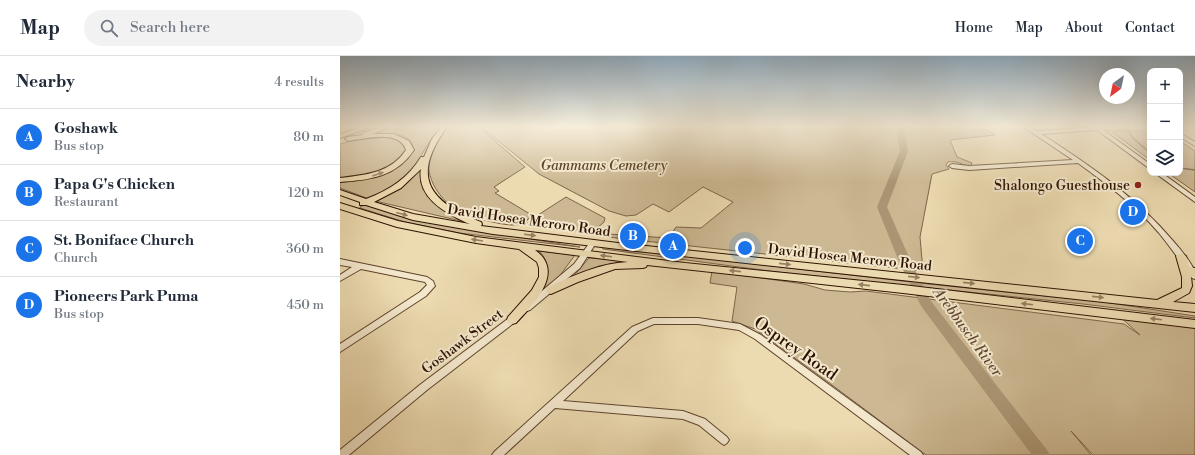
<!DOCTYPE html>
<meta charset="utf-8">
<style>
:root{--surface:#fff;--page:#f2f2f3;--text:#1f2937;--muted:#747a83;--line:#e0e1e3;--accent:#1a73e8}
body{margin:0;font-family:"Libre Bodoni",serif;background:var(--page);color:var(--text)}
.controls{position:absolute;right:12px;top:12px;display:grid;overflow:hidden;border-radius:8px;box-shadow:0 4px 16px #0002}
.controls button{width:36px;height:36px;display:grid;place-items:center;padding:0;border:0;border-bottom:1px solid var(--line);background:var(--surface);color:var(--text);font:20px sans-serif}
.compass{position:absolute;left:759px;top:12px;width:36px;height:36px;border-radius:50%;background:var(--surface);box-shadow:0 4px 16px #0002;rotate:213deg}
.you{position:absolute;left:405px;top:192px;width:14px;height:14px;margin:-10px;border:3px solid #fff;border-radius:50%;background:#1a73e8;box-shadow:0 0 0 6px #1a73e833}
.badge{display:grid;place-items:center;width:26px;height:26px;border-radius:50%;background:var(--accent);color:#fff;font-size:13px;font-weight:700}
.pin{position:absolute;translate:-50% -50%;border:2px solid #fff;box-shadow:0 1px 4px #0006}
.list{margin:0;padding:0;list-style:none}
h2{display:flex;justify-content:space-between;align-items:center;height:52px;margin:0;padding:0 16px;font-size:17px}
h2 small{font-size:13px;font-weight:400;color:var(--muted)}
.list li{display:grid;grid-template-columns:26px 1fr auto;gap:12px;align-items:center;box-sizing:border-box;height:56px;padding:0 16px;border-top:1px solid var(--line)}
.list b{display:block;font-size:15px;white-space:nowrap}
.list p{margin:0;font-size:13px;white-space:nowrap;color:var(--muted)}
.list em{font-size:13px;font-style:normal;color:var(--muted)}
.icon{flex:none;width:22px;height:22px;fill:none;stroke:currentColor;stroke-width:2;stroke-linecap:round;stroke-linejoin:round}
.map{position:relative;flex:none;width:855px;height:399px;overflow:hidden}
header{display:flex;align-items:center;gap:24px;box-sizing:border-box;height:56px;padding:0 20px;background:var(--surface);border-bottom:1px solid var(--line)}
header strong{font-size:19px}
nav{display:flex;gap:22px;margin-inline-start:auto;font-size:14px}
.search{width:280px;height:36px;background:var(--page);display:flex;align-items:center;gap:10px;box-sizing:border-box;padding:0 14px;border-radius:22px;color:var(--muted);font-size:15px}
main{display:flex}
aside{flex:1;background:var(--surface)}
.map>svg:first-child{display:block}
.green{fill:#ccb892;stroke:#7d654a}
.lines{fill:none;stroke-linecap:round;stroke-linejoin:round}
.stream{stroke:#796146;stroke-width:1.5}
.river{fill:#ab9674;fill-rule:evenodd}
.minor-casing{stroke:#5e442d;stroke-width:2}
.major-casing{stroke:#2e1201;stroke-width:2}
.minor{fill:#f3e7cc;fill-rule:evenodd}
.major{fill:#ecdab0;fill-rule:evenodd}
.oneway{fill:#968061}
.poi-dot{fill:#8f2418;stroke:#f3e7cc;stroke-width:1.5}
.labels{text-anchor:middle;stroke-width:4;stroke-linejoin:round;paint-order:stroke}
.park-label{font-size:14px;font-style:italic;fill:#5d442c;stroke:#f3e7cc}
.poi-label{font-size:14px;fill:#2e1201;stroke:#f3e7cc;text-anchor:end}
.street-label{font-size:14px;fill:#2e1201;stroke:#f3e7cc}
.water-label{font-size:15px;font-style:italic;fill:#60472f;stroke:#f3e7cc}
.near-street-label{font-size:17px;fill:#2e1201;stroke:#f3e7cc}
</style>
<header>
<strong>Map</strong>
<div class="search"><svg class="icon" aria-label="search" viewBox="0 0 24 24"><circle cx="10" cy="10" r="6"/><path d="M15 15l6 6"/></svg>Search here</div>
<nav><a>Home</a><a>Map</a><a>About</a><a>Contact</a></nav>
</header>
<main>
<aside>
<h2>Nearby<small>4 results</small></h2>
<ul class="list">
<li><span class="badge">A</span><div><b>Goshawk</b><p>Bus stop</p></div><em>80 m</em></li>
<li><span class="badge">B</span><div><b>Papa G's Chicken</b><p>Restaurant</p></div><em>120 m</em></li>
<li><span class="badge">C</span><div><b>St. Boniface Church</b><p>Church</p></div><em>360 m</em></li>
<li><span class="badge">D</span><div><b>Pioneers Park Puma</b><p>Bus stop</p></div><em>450 m</em></li>
</ul>
</aside>
<div class="map">
<svg width="855" height="399" viewBox="0 0 855 399">
<rect width="100%" height="100%" fill="#ecdab0"/>
<filter id="stains"><feTurbulence type="fractalNoise" baseFrequency=".005" numOctaves="4"/><feColorMatrix values="0 0 0 0 .2 0 0 0 0 .09 0 0 0 0 .02 0 0 0 .5 -.17"/></filter>
<radialGradient id="worn" r=".72"><stop offset=".6" stop-color="#630" stop-opacity="0"/><stop offset="1" stop-color="#630" stop-opacity=".3"/></radialGradient>
<path class="green" d="M 52,71 L 101,71 C 85,87 79,110 62,126 C 54,134 39,138 29,143 L 0,132 L 0,125 C 15,122 42,119 55,113 C 70,105 84,85 59,79 C 47,76 34,79 21,80 Z
M 108,71 L 139,71 L 185,111 L 154,131 L 159,135 L 155,137 L 195,161 L 188,163 L 186,166 L 189,168 C 183,168 177,169 171,169 C 156,168 130,161 117,154 C 103,146 88,127 89,109 C 91,95 99,82 108,71 Z
M 141,71 L 629,71 L 635,75 L 645,73 L 655,79 L 610,84 L 617,101 L 632,107 L 631,110 C 623,110 617,104 608,106 L 606,109 L 609,113 L 592,118 L 580,181 L 583,215 L 267,181 L 268,178 L 329,182 L 336,171 L 361,172 L 393,146 L 363,131 L 329,156 L 313,148 L 296,159 L 286,160 L 269,155 L 199,118 Z
M 810,74 L 810,104 L 772,76 Z
M 42,81 C 52,82 60,82 66,92 C 63,115 19,121 0,122 L 0,88 L 20,83 Z
M 840,85 L 855,95 L 855,136 L 828,117 L 840,117 Z
M 82,112 L 93,145 L 101,153 L 121,165 L 35,145 L 65,128 Z
M 226,141 L 265,162 L 264,166 L 257,172 L 249,176 L 193,171 L 190,168 L 198,159 Z
M 24,149 L 103,169 L 240,191 L 119,177 L 65,166 L 20,152 L 20,151 Z
M 260,190 L 588,228 L 764,246 L 855,260 L 855,262 L 743,248 L 437,216 L 263,193 Z
M 199,195 L 235,199 L 216,225 L 199,238 C 209,224 212,208 199,195 Z
M 249,202 L 251,202 L 288,205 L 260,210 L 232,222 Z
M 372,215 L 464,228 L 485,234 L 510,236 L 526,235 L 784,268 L 800,279 L 777,258 L 855,268 L 855,399 L 753,399 L 731,375 L 751,399 L 586,399 L 492,329 L 415,273 L 392,265 L 397,231 L 370,227 Z"/>
<g class="lines">
<path class="stream" d="M 785,71 L 793,82 L 810,97
M 840,112 L 855,114"/>
<path class="river" d="M 556,71 L 564,71 L 568,95 L 547,151 L 572,208 L 590,244 L 707,394 L 710,399 L 692,399 L 581,250 L 560,208 L 537,151 L 560,95 Z"/>
<g class="minor-casing">
<path id="minor" d="M 685,71 L 690,71 L 697,75 L 756,71 L 788,71 L 786,73 L 763,74 L 810,108 L 810,113 L 757,74 L 701,78 C 750,109 797,142 834,186 C 840,193 851,206 854,214 C 855,216 855,220 855,223 L 852,222 C 842,207 831,192 819,177 C 796,150 767,128 738,107 L 629,114 L 612,112 L 609,110 L 612,108 L 629,110 L 733,104 L 685,72 Z
M 840,77 L 855,86 L 855,90 L 840,81 Z
M 815,117 L 822,117 L 855,141 L 855,146 Z
M 251,185 L 253,185 L 256,187 L 240,212 L 190,254 L 187,255 L 184,254 L 183,252 L 184,250 L 234,208 Z
M 0,203 L 87,221 L 93,225 L 95,230 L 86,240 L 0,296 L 0,288 L 80,236 L 87,229 L 85,226 L 21,213 L 0,225 L 0,219 L 12,211 L 0,209 Z
M 176,258 L 179,259 L 180,261 L 179,263 L 87,334 L 9,399 L 0,399 L 0,394 L 81,328 L 173,259 Z
M 313,262 L 358,262 L 400,268 L 421,279 L 581,396 L 583,399 L 570,399 L 415,283 L 399,274 L 358,268 L 314,268 L 298,275 L 223,345 L 343,355 L 365,363 L 387,381 L 389,384 L 387,387 L 384,389 L 381,387 L 359,369 L 343,363 L 215,352 L 164,399 L 152,399 L 154,396 L 292,271 Z"/>
</g>
<g class="major-casing">
<path id="major" d="M 22,71 L 31,71 L 0,82 L 0,78 Z
M 41,71 L 50,71 L 33,78 L 54,78 L 69,85 L 74,94 C 56,121 30,124 0,126 L 0,122 C 25,119 51,117 66,94 C 59,73 25,83 8,85 L 5,83 L 8,81 L 22,79 L 23,77 Z
M 101,71 L 107,71 C 70,121 89,146 141,166 L 142,168 L 141,170 L 278,187 L 817,244 L 842,232 L 842,221 L 836,200 L 841,197 L 846,200 L 849,211 L 855,212 L 855,221 L 851,220 L 852,230 L 849,237 L 833,246 L 855,248 L 855,256 L 278,193 L 153,178 L 73,164 L 26,149 L 20,149 L 20,146 L 0,139 L 0,134 L 26,143 C 50,134 68,122 81,101 L 84,101 L 92,83 ZM 81,113 C 76,142 108,159 130,168 L 73,158 L 34,146 L 61,132 Z
M 0,147 L 58,165 L 136,181 L 345,207 L 563,229 L 855,264 L 855,272 L 563,237 L 307,209 L 306,211 L 303,212 L 275,213 L 238,226 L 211,238 L 208,237 L 206,234 L 208,231 C 233,220 260,207 288,206 L 195,194 C 226,216 193,249 176,267 L 172,268 L 168,267 L 167,264 L 168,261 L 192,234 L 199,221 L 199,212 L 197,206 L 179,193 L 136,187 L 57,171 L 0,153 Z"/>
</g>
<use href="#minor" class="minor"/>
<use href="#major" class="major"/>
</g>
<defs><path id="oneway-solid" d="M-6-.8H1V-3.2L6.5 0L1 3.2V.8H-6Z"/></defs>
<g class="oneway">
<use href="#oneway-solid" transform="translate(38 118) rotate(-19)"/>
<use href="#oneway-solid" transform="translate(62 158) rotate(15)"/>
<use href="#oneway-solid" transform="translate(190 179) rotate(7)"/>
<use href="#oneway-solid" transform="translate(137 184) rotate(-171)"/>
<use href="#oneway-solid" transform="translate(266 200) rotate(-173)"/>
<use href="#oneway-solid" transform="translate(445 208) rotate(6)"/>
<use href="#oneway-solid" transform="translate(395 215) rotate(-174)"/>
<use href="#oneway-solid" transform="translate(574 221) rotate(6)"/>
<use href="#oneway-solid" transform="translate(629 227) rotate(6)"/>
<use href="#oneway-solid" transform="translate(524 229) rotate(-174)"/>
<use href="#oneway-solid" transform="translate(758 241) rotate(6)"/>
<use href="#oneway-solid" transform="translate(687 248) rotate(-173)"/>
<use href="#oneway-solid" transform="translate(816 263) rotate(-173)"/>
</g>
<linearGradient id="sky" x2="0" y2="1"><stop stop-color="#8fa8ba"/><stop offset="0.56" stop-color="#f6eedb"/><stop offset="1" stop-color="#f6eedb" stop-opacity="0"/></linearGradient>
<rect width="855" height="126" fill="url(#sky)"/>
<circle class="poi-dot" cx="798" cy="129" r="4"/>
<g class="labels">
<g class="park-label">
<text x="264" y="114">Gammams Cemetery</text>
</g>
<g class="poi-label">
<text x="790" y="134">Shalongo Guesthouse</text>
</g>
<g class="street-label">
<text transform="translate(189 164) rotate(8)" y="5">David Hosea Meroro Road</text>
<text transform="translate(510 201) rotate(6)" y="5">David Hosea Meroro Road</text>
<text transform="translate(122 285) rotate(-37)" y="5">Goshawk Street</text>
</g>
<g class="water-label">
<text transform="translate(628 276) rotate(54)" y="5">Arebbusch River</text>
</g>
<g class="near-street-label">
<text transform="translate(456 292) rotate(35)" y="6">Osprey Road</text>
</g>
</g>
<rect width="100%" height="100%" filter="url(#stains)"/>
<rect width="100%" height="100%" fill="url(#worn)"/>
</svg>
<div class="controls">
<button>+</button>
<button>−</button>
<button><svg class="icon" aria-label="layers" viewBox="0 0 24 24"><path d="M12 4l9 5-9 5-9-5zM3 14l9 5 9-5"/></svg></button>
</div>
<svg class="compass" viewBox="-18 -18 36 36"><path d="M0-13l5 13h-10z" fill="#e53935"/><path d="M0 13l5-13h-10z" fill="#747a83"/></svg>
<div class="you"></div>
<div class="pin badge" style="left:333px;top:190px">A</div>
<div class="pin badge" style="left:293px;top:180px">B</div>
<div class="pin badge" style="left:740px;top:185px">C</div>
<div class="pin badge" style="left:793px;top:156px">D</div>
</div>
</main>
